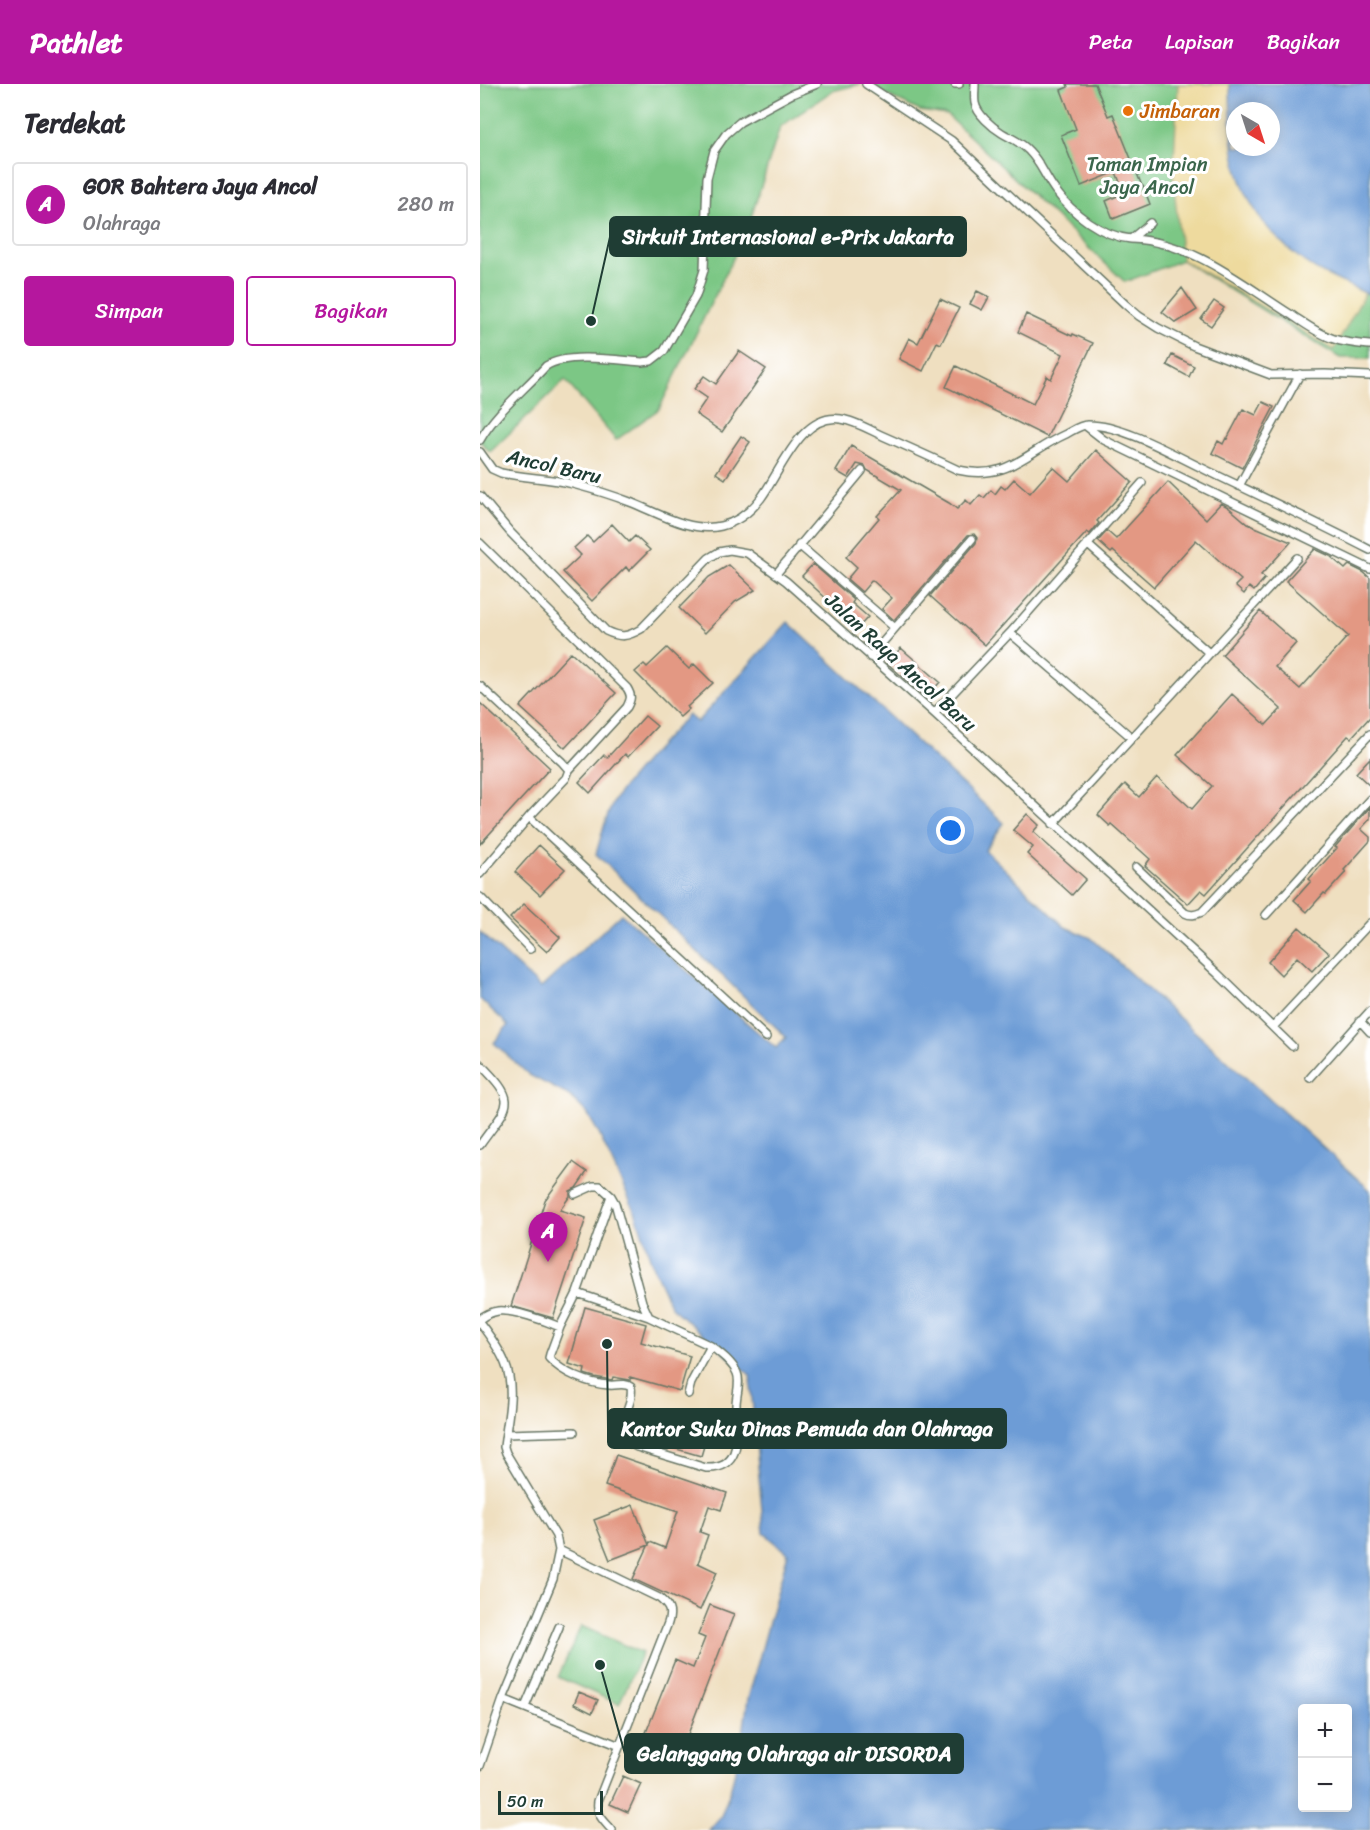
<!DOCTYPE html>
<html lang="id">
<meta charset="utf-8">
<style>
:root{--surface:#fff;--page:#f2f2f3;--text:#2b2b33;--muted:#7c7c81;--line:#e1e1e2;--accent:#b5179e}
body{margin:0;font-family:Sriracha,sans-serif;background:var(--page);color:var(--text)}
.controls{position:absolute;right:18px;bottom:18px;display:grid;overflow:hidden;border-radius:6px;box-shadow:0 3px 15px #0003}
.controls button{width:54px;height:54px;display:grid;place-items:center;padding:0;border:0;border-bottom:2px solid var(--line);background:var(--surface);color:var(--text);font:30px sans-serif}
.compass{position:absolute;left:746px;top:18px;width:54px;height:54px;border-radius:50%;background:var(--surface);box-shadow:0 3px 15px #0003;rotate:141deg}
.scale{position:absolute;left:18px;bottom:15px;width:105px;box-sizing:border-box;padding-left:6px;border:3px solid #1f3d34;border-top:0;font-size:16px;line-height:21px;white-space:nowrap;color:#1f3d34;-webkit-text-stroke:4px #fff;paint-order:stroke}
.you{position:absolute;left:471px;top:747px;width:21px;height:21px;margin:-15px;border:4px solid #fff;border-radius:50%;background:#1a73e8;box-shadow:0 0 0 9px #1a73e833}
.badge{display:grid;place-items:center;width:39px;height:39px;border-radius:50%;background:var(--accent);color:#fff;font-size:20px;font-weight:700}
.pin{position:absolute;translate:-50% -50px;filter:drop-shadow(0 2px 3px #0008)}
.pin::after{content:'';position:absolute;top:32px;width:21px;height:18px;background:inherit;clip-path:polygon(0 0,100% 0,50% 100%)}
.list{margin:0;padding:0;list-style:none}
h2{display:flex;justify-content:space-between;align-items:center;height:78px;margin:0;padding:0 24px;font-size:26px}
h2 small{font-size:20px;font-weight:400;color:var(--muted)}
.list li{display:grid;grid-template-columns:39px 1fr auto;gap:18px;align-items:center;box-sizing:border-box;height:84px;margin:0 12px 12px;padding:0 12px;border:2px solid var(--line);border-radius:6px}
.list b{display:block;font-size:22px;white-space:nowrap}
.list p{margin:0;font-size:20px;white-space:nowrap;color:var(--muted)}
.list em{font-size:20px;font-style:normal;color:var(--muted)}
.actions{display:flex;gap:12px;padding:18px 24px}
.actions a{flex:1;padding:14px 0;border:2px solid var(--accent);border-radius:6px;text-align:center;font-size:21px;color:var(--accent)}
.actions .main{background:var(--accent);color:#fff}
.map{position:relative;flex:none;width:890px;height:1746px;overflow:hidden}
header{display:flex;align-items:center;gap:36px;box-sizing:border-box;height:84px;padding:0 30px;background:var(--accent);color:#fff}
header strong{font-size:28px}
nav{display:flex;gap:33px;margin-inline-start:auto;font-size:21px}
main{display:flex}
aside{flex:1;background:var(--surface)}
.map>svg:first-child{display:block}
.green{fill:#7bc785;stroke:#4d825c;stroke-width:1.5;fill-rule:evenodd}
.sand{fill:#eeda9e;stroke:#868c69;stroke-width:1.5}
.water{fill:#6d9cd6;stroke:#466c85;stroke-width:1.5;fill-rule:evenodd}
.building{fill:#e39883}
.lines{fill:none;stroke-linecap:round;stroke-linejoin:round}
.service-casing{stroke:#687665;stroke-width:10}
.service{stroke:#fff;stroke-width:7}
.food-dot{fill:#e8710a;stroke:#fff;stroke-width:2}
.labels{text-anchor:middle;stroke-width:6;stroke-linejoin:round;paint-order:stroke}
.food-label{font-size:20px;fill:#c56008;stroke:#fff;text-anchor:start}
.park-label{font-size:20px;fill:#3b664c;stroke:#fff}
.street-label{font-size:20px;fill:#1f3d34;stroke:#fff}
.leader{fill:none;stroke:#1f3d34;stroke-width:2}
.callout-dot{fill:#1f3d34;stroke:#fff;stroke-width:2}
.callout{fill:#1f3d34;stroke:#1f3d34;stroke-width:2}
.callout-label{font-size:21px;text-anchor:middle;font-weight:bold;fill:#fff}
</style>
<header>
<strong>Pathlet</strong>
<nav><a>Peta</a><a>Lapisan</a><a>Bagikan</a></nav>
</header>
<main>
<aside>
<h2>Terdekat<small></small></h2>
<ul class="list">
<li><span class="badge">A</span><div><b>GOR Bahtera Jaya Ancol</b><p>Olahraga</p></div><em>280 m</em></li>
</ul>
<div class="actions"><a class="main">Simpan</a><a>Bagikan</a></div>
</aside>
<div class="map">
<svg width="890" height="1746" viewBox="0 0 890 1746">
<rect width="100%" height="100%" fill="#fff"/>
<filter id="ink" filterUnits="userSpaceOnUse"><feTurbulence type="fractalNoise" baseFrequency=".0167" numOctaves="2"/><feDisplacementMap in="SourceGraphic" scale="12" xChannelSelector="R" yChannelSelector="G"/><feConvolveMatrix kernelMatrix="1 2 1 2 8 2 1 2 1" color-interpolation-filters="sRGB"/></filter>
<filter id="wash" filterUnits="userSpaceOnUse"><feTurbulence type="fractalNoise" baseFrequency=".008" numOctaves="4" result="noise"/><feDisplacementMap in="SourceGraphic" scale="24" xChannelSelector="R" yChannelSelector="G"/><feGaussianBlur stdDeviation="1.35" result="paint"/><feColorMatrix in="noise" values="0 0 0 0 0 0 0 0 0 0 0 0 0 0 0 0 0 1.4 0 .05"/><feComposite in="paint" operator="in"/></filter>
<g filter="url(#wash)">
<rect width="100%" height="100%" fill="#efdfc0"/>
<path class="green" d="M 0,0 L 381,0 L 352,7 L 300,43 L 267,146 L 179,325 L 136,356 L 85,296 L 10,368 L 0,357 Z
M 384,0 L 890,0 L 890,274 L 860,274 L 702,176 L 645,198 L 467,31 L 440,27 ZM 755,27 L 791,27 L 791,63 L 755,63 Z
M 101,1542 L 162,1569 L 139,1620 L 78,1593 Z"/>
<path class="sand" d="M 698,0 L 750,0 L 751,45 L 759,90 L 811,167 L 836,185 L 885,209 L 854,266 L 739,197 L 702,176 L 693,94 Z"/>
<path class="water" d="M 750,0 L 890,0 L 890,210 L 885,209 C 869,201 851,194 835,185 C 801,163 771,131 759,91 C 750,62 751,30 750,0 ZM 755,27 L 791,27 L 791,63 L 755,63 Z
M 308,538 L 524,739 L 505,766 L 585,843 L 611,854 L 890,1106 L 890,1746 L 229,1746 L 241,1732 L 250,1707 L 261,1664 L 268,1615 L 308,1469 L 284,1449 L 270,1291 L 191,1223 L 173,1183 L 156,1130 L 119,1050 L 107,1029 L 90,1012 L 49,991 L 14,959 L 28,941 L 0,915 L 0,848 L 61,904 L 141,830 L 296,964 L 306,953 L 116,770 C 122,750 127,726 139,709 C 159,681 185,656 208,631 L 217,638 ZM 822,1624 L 868,1624 L 868,1724 L 822,1724 Z"/>
<g id="blocks">
<path class="building" d="M 587,0 L 615,0 L 628,32 L 633,30 L 662,102 L 663,102 L 670,120 L 633,135 L 626,117 L 644,109 L 636,88 L 601,102 L 581,51 L 596,45 L 581,6 L 588,3 Z
M 702,204 L 717,226 L 696,239 L 682,228 Z
M 497,207 L 509,213 L 502,226 L 490,220 Z
M 460,215 L 479,224 L 461,260 L 457,258 L 443,287 L 419,275 L 429,254 L 438,259 Z
M 734,217 L 744,224 L 731,242 L 721,235 Z
M 546,230 L 592,252 L 593,250 L 613,259 L 567,353 L 466,303 L 476,282 L 553,320 L 567,292 L 571,295 L 583,270 L 538,248 Z
M 259,267 L 286,285 L 242,348 L 216,330 L 227,314 L 214,305 L 224,292 L 236,300 Z
M 692,271 L 714,282 L 709,293 L 687,281 Z
M 783,318 L 794,323 L 762,384 L 732,369 L 738,357 L 743,360 L 746,354 L 747,355 L 763,325 L 776,331 Z
M 261,352 L 270,358 L 245,395 L 236,389 Z
M 371,362 L 469,419 L 477,425 L 486,416 L 491,421 L 500,411 L 504,414 L 511,406 L 515,410 L 521,402 L 525,405 L 534,395 L 550,409 L 573,383 L 589,397 L 616,366 L 652,398 L 617,437 L 619,439 L 610,450 L 607,448 L 505,561 L 450,512 L 496,459 L 497,454 L 494,450 L 488,451 L 414,536 L 402,525 L 412,514 L 392,496 L 382,508 L 367,495 L 377,483 L 366,473 L 399,434 L 397,432 L 421,406 L 387,386 L 385,382 L 377,380 L 368,394 L 356,387 Z
M 688,398 L 726,435 L 741,419 L 748,423 L 768,440 L 811,458 L 781,491 L 785,494 L 774,507 L 769,503 L 764,510 L 755,502 L 761,496 L 716,456 L 674,503 L 633,467 L 631,469 L 618,457 L 627,447 L 636,455 Z
M 132,440 L 149,458 L 155,452 L 170,466 L 149,487 L 146,483 L 112,517 L 83,488 L 101,471 L 94,464 L 107,452 L 113,458 Z
M 835,465 L 850,472 L 865,485 L 869,481 L 883,488 L 890,494 L 890,633 L 871,654 L 868,652 L 726,810 L 721,806 L 708,820 L 665,782 L 670,775 L 631,740 L 630,742 L 618,731 L 645,700 L 659,713 L 677,693 L 712,725 L 732,702 L 697,671 L 752,610 L 786,641 L 801,625 L 742,571 L 780,527 L 816,559 L 795,583 L 820,605 L 868,552 L 806,497 Z
M 333,480 L 374,516 L 372,519 L 388,533 L 378,544 L 322,492 Z
M 249,481 L 275,506 L 255,518 L 225,549 L 199,524 L 229,493 Z
M 187,564 L 209,585 L 214,580 L 233,599 L 207,623 L 209,625 L 200,633 L 155,588 L 164,580 L 167,583 Z
M 421,564 L 460,598 L 446,614 L 407,579 Z
M 91,568 L 136,609 L 85,664 L 40,623 Z
M 0,619 L 70,684 L 0,760 Z
M 165,632 L 177,642 L 148,673 L 145,670 L 110,709 L 99,698 L 124,671 L 127,674 Z
M 890,674 L 890,702 L 876,689 Z
M 890,723 L 890,735 L 881,745 L 890,753 L 890,757 L 864,786 L 866,788 L 846,810 L 844,809 L 827,828 L 814,816 L 831,797 L 829,795 L 857,764 L 855,763 Z
M 547,730 L 559,741 L 553,748 L 606,795 L 592,811 L 547,770 L 553,763 L 533,746 Z
M 59,761 L 85,785 L 60,811 L 35,788 Z
M 44,820 L 80,853 L 67,868 L 30,834 Z
M 819,843 L 849,869 L 832,887 L 817,873 L 801,891 L 788,878 Z
M 93,1078 L 107,1088 L 96,1104 L 90,1107 L 90,1112 L 80,1126 L 106,1134 L 73,1234 L 31,1222 L 65,1116 Z
M 105,1223 L 166,1240 L 161,1258 L 210,1272 L 200,1307 L 150,1293 L 150,1296 L 133,1293 L 132,1296 L 114,1293 L 104,1290 L 105,1285 L 89,1280 Z
M 193,1329 L 231,1339 L 221,1372 L 183,1361 Z
M 136,1371 L 247,1409 L 241,1426 L 229,1422 L 220,1448 L 228,1451 L 218,1479 L 237,1488 L 220,1526 L 153,1495 L 170,1458 L 185,1464 L 198,1427 L 125,1402 Z
M 153,1421 L 169,1461 L 130,1476 L 114,1436 Z
M 230,1521 L 254,1530 L 200,1671 L 163,1656 L 195,1576 L 213,1584 L 225,1554 L 218,1551 Z
M 99,1608 L 118,1616 L 112,1629 L 94,1620 Z
M 143,1692 L 161,1700 L 148,1728 L 130,1720 Z"/>
</g>
</g>
<g filter="url(#ink)">
<use href="#blocks" fill-opacity="0" stroke="#687665" stroke-width="1.5"/>
<g class="lines">
<g class="service-casing">
<path id="service" d="M 386,0 L 472,57 L 646,221 L 659,232 L 678,244 L 714,262 L 791,291 L 845,290 L 890,292
M 475,0 L 479,0
M 495,0 C 495,6 494,13 495,19 C 497,30 512,43 522,49 C 532,55 541,58 549,67 C 561,79 565,93 575,106 C 592,129 621,152 651,155 L 670,139
M 651,155 C 711,157 761,199 810,230 C 824,239 838,250 854,255 C 865,259 878,260 890,261
M 606,342 L 624,356 L 890,485
M 0,356 C 16,328 44,306 66,282 C 87,268 137,276 162,278 L 171,277 L 184,267 L 216,212 L 224,186 L 227,94 L 234,67 L 246,50 L 260,38 L 312,10 L 337,0
M 0,368 L 12,385 L 21,389 C 45,394 70,394 93,400 C 112,405 132,411 150,418 C 178,429 210,449 241,442 C 258,438 271,427 281,414 C 300,389 321,328 361,335 C 375,337 390,346 403,352 C 428,363 453,374 478,386 C 529,397 544,369 586,350 C 592,347 600,341 607,341 C 642,340 694,371 726,386 C 780,412 836,438 890,466
M 759,402 L 820,290
M 0,412 L 30,448 L 126,547 C 141,554 147,553 161,545 L 229,474 L 239,468 L 250,466 L 267,469 L 306,497 L 454,629 L 737,889 L 812,962
M 0,459 L 147,604 C 152,612 151,615 147,623 L 89,686
M 607,460 L 729,569
M 319,461 L 415,544
M 296,490 L 382,387
M 530,549 L 651,653
M 390,573 L 492,455
M 0,602 L 82,678 L 89,686 L 86,694 L 49,733 L 0,790
M 454,629 L 530,549 L 662,399
M 49,733 L 286,953
M 573,740 L 817,474
M 656,783 L 705,829 C 711,832 715,831 722,828 L 890,650
M 0,813 L 50,865
M 786,831 L 890,715
M 880,937 L 890,948
M 794,942 L 890,839
M 0,980 C 40,1020 29,1020 0,1061
M 830,994 L 890,927
M 95,1110 L 113,1102 L 120,1102 L 131,1112 L 135,1119 L 162,1218 L 169,1233 L 231,1262
M 97,1209 L 131,1112
M 0,1235 C 5,1231 11,1228 18,1227 C 32,1225 66,1237 80,1243 L 70,1270 L 69,1274 C 82,1289 109,1300 129,1301 C 137,1302 144,1298 151,1303 C 154,1321 138,1336 141,1355 L 157,1363 L 226,1384 C 265,1386 256,1347 256,1321 C 256,1311 261,1298 257,1289 C 252,1278 240,1269 231,1262 L 211,1299 L 208,1310
M 0,1239 C 9,1251 19,1264 25,1279 C 36,1305 27,1336 24,1363 L 26,1369 L 76,1452 L 79,1466 L 73,1495 L 23,1615 L 140,1662
M 80,1243 L 97,1209 L 169,1233
M 26,1350 L 94,1348
M 79,1466 L 179,1514 C 189,1522 192,1527 188,1539 L 118,1717 C 116,1731 123,1736 132,1746
M 45,1623 L 79,1543
M 0,1682 L 23,1615"/>
</g>
<use href="#service" class="service"/>
</g>
</g>
<circle class="food-dot" cx="648" cy="27" r="6"/>
<g class="labels">
<g class="food-label">
<text x="660" y="34">Jimbaran</text>
</g>
<g class="park-label">
<text x="667" y="87">Taman Impian<tspan x="667" dy="23">Jaya Ancol</tspan></text>
</g>
<g class="street-label">
<text transform="translate(74 382) rotate(13)" y="7">Ancol Baru</text>
<text transform="translate(421 578) rotate(42)" y="7">Jalan Raya Ancol Baru</text>
</g>
</g>
<path class="leader" d="M111 237L130 153M127 1260L128 1345M120 1581L145 1670"/>
<g class="callout-dot">
<circle cx="111" cy="237" r="6"/>
<circle cx="127" cy="1260" r="6"/>
<circle cx="120" cy="1581" r="6"/>
</g>
<g class="callout">
<rect x="130" y="133" width="356" height="39" rx="6"/>
<rect x="128" y="1325" width="398" height="39" rx="6"/>
<rect x="145" y="1650" width="338" height="39" rx="6"/>
</g>
<g class="callout-label">
<text x="308" y="160">Sirkuit Internasional e-Prix Jakarta</text>
<text x="327" y="1352">Kantor Suku Dinas Pemuda dan Olahraga</text>
<text x="314" y="1677">Gelanggang Olahraga air DISORDA</text>
</g>
</svg>
<div class="controls">
<button>+</button>
<button>−</button>
</div>
<svg class="compass" viewBox="-18 -18 36 36"><path d="M0-13l5 13h-10z" fill="#e53935"/><path d="M0 13l5-13h-10z" fill="#7c7c81"/></svg>
<div class="scale">50 m</div>
<div class="you"></div>
<div class="pin badge" style="left:68px;top:1178px">A</div>
</div>
</main>
